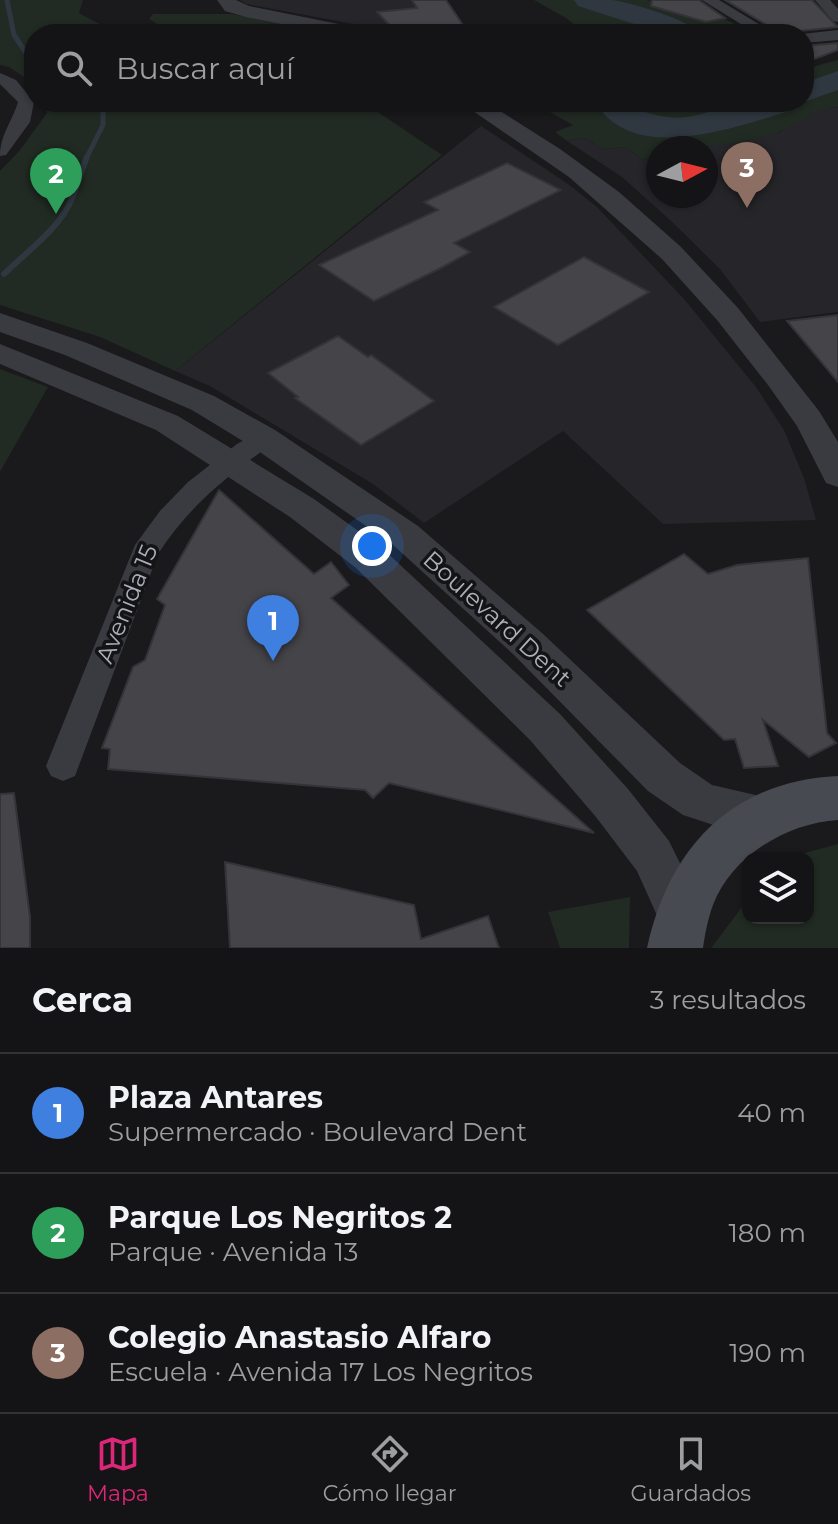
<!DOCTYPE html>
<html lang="es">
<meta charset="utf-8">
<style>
:root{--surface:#141315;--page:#212022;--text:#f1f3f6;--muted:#9d9ea0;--line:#333234;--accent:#db2777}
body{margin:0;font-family:Montserrat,sans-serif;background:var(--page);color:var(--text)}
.controls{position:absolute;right:24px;bottom:24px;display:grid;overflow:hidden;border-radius:16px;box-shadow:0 2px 6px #0004}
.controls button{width:72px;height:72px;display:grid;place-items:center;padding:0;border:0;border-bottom:2px solid var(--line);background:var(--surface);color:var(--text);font:40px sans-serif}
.compass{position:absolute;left:646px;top:136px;width:72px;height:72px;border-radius:50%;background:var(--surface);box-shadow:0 2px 6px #0004;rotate:83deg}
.you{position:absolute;left:372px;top:546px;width:28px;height:28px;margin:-20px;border:6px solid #fff;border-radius:50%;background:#1a73e8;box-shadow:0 0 0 12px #1a73e833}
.badge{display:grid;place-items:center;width:52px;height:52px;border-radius:50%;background:var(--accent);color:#fff;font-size:26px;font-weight:700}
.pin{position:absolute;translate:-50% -66px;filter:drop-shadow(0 2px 4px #0008)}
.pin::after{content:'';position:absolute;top:42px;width:28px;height:24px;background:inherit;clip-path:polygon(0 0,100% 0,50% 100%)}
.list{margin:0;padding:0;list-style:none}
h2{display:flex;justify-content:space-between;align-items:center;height:104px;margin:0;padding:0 32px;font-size:34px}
h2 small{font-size:26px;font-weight:400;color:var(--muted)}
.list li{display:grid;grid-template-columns:52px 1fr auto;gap:24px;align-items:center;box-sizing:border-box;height:120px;padding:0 32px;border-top:2px solid var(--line)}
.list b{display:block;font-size:30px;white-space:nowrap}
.list p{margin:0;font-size:26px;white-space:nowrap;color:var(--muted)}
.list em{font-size:26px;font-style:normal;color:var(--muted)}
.icon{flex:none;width:44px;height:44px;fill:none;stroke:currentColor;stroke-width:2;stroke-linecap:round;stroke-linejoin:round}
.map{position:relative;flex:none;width:838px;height:948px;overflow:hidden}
.search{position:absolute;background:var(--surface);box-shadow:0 2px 6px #0004;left:24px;right:24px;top:24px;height:88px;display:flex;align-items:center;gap:20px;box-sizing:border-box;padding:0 28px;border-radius:32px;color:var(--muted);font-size:30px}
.sheet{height:464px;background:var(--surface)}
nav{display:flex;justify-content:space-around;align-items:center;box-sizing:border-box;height:112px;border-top:2px solid var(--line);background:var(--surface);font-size:22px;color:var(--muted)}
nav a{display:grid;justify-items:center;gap:4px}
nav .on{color:var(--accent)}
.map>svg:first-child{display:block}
.built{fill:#262529}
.green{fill:#212a23}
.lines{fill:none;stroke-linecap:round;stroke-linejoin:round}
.stream-far1{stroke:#2f3840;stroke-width:5}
.stream{stroke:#2f3840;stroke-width:6}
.river{fill:#2f3840;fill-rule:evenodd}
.building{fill:#444449;stroke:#343338;stroke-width:2}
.minor{fill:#3a3b41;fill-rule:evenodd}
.tertiary{fill:#3a3b41;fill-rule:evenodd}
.secondary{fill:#484a51;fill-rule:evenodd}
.labels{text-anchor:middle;stroke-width:7;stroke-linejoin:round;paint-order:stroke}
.street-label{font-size:24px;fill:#acb0bb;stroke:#141417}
</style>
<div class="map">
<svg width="838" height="948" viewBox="0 0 838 948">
<rect width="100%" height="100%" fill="#1a191c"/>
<path class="built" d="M 240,0 L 446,0 L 469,34 L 385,34 L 370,27 L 246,4 Z
M 838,107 L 838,312 L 760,322 L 720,269 L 670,220 L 622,177 L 567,141 L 584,138 L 603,149 L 626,147 L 643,160 L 658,157 L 658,196 L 706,196 L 706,148 L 700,148 L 780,132 L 817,110 Z
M 481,126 L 568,184 L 597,207 L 684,299 L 756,387 L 784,430 L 804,478 L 816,520 L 663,524 L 563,431 L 424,523 L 373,484 L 210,386 L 175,371 Z"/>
<path class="green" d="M 0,0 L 83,0 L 79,13 L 118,34 L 34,34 L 34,84 L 9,67 L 0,65 Z
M 534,0 C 570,0 611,0 647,0 C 676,4 685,27 723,18 L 754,34 L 586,34 L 566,18 Z
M 153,14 L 232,14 L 345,34 L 173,34 L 149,19 Z
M 838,60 L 838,107 C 815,109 802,122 781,131 C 749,145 693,148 658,148 L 658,157 L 643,160 L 626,147 L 603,149 L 584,138 L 567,141 L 555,132 L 573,125 L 550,112 L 570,107 L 570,102 L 688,102 L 699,110 L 710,110 L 732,102 L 804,102 L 804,69 Z
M 44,102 L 363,102 L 442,155 L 175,371 L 100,337 L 0,305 L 0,171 L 20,150 L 47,113 Z
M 0,369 L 48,387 L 0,472 Z
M 838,844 L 838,948 L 711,948 L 748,899 L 748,918 L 808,918 L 808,858 L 786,858 Z
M 630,897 L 629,948 L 560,948 L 548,912 Z"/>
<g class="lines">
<path class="stream-far1" d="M 7,0 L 14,35 L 34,65
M 86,159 L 103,125 L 103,105 L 100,102"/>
<path class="stream" d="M 4,274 C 26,252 61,228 72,198 C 78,184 81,171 87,157"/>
<path class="river" d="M 574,0 C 586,0 600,0 612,0 C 630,2 690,20 700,34 L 665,34 L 578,6 Z
M 838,71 L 838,90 L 804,102 L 804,83 Z
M 595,102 L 625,102 L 628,106 C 691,130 693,111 751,102 C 767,100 785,102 801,102 L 797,109 C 739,125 635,168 595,102 Z"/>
</g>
<path class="building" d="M 412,0 L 446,0 L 469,34 L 398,34 L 377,12 L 417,8 Z
M 652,0 L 699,0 L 725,18 L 706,22 L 651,6 Z
M 725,0 L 812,0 L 838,27 L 780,33 Z
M 838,43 L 838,50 L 804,63 L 804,46 Z
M 507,163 L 561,190 L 454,243 L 470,252 L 439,269 L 374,301 L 319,265 L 438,210 L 424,202 Z
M 584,257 L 649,292 L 558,345 L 494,307 Z
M 838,315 L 838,382 L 787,321 Z
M 338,336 L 368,357 L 371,355 L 434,401 L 361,445 L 295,398 L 298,397 L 268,373 Z
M 219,490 L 314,574 L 331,562 L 349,585 L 331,598 L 594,833 L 389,783 L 373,798 L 365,790 L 108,769 L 110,749 L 102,748 L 133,667 L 145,660 L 165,605 L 157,599 Z
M 684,554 L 708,574 L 737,565 L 808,558 L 827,733 L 836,743 L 809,757 L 763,720 L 778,766 L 744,768 L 735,739 L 724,740 L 587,610 Z
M 14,793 L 30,917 L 30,948 L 0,948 L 0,794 Z
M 225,862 L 414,905 L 421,939 L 488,916 L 499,948 L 230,948 Z"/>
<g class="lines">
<path class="minor" d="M 702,0 L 719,0 L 775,34 L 757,34 Z
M 815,0 L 830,0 L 838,9 L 838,22 L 833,21 Z
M 838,30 L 838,40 L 804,43 L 802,34 Z
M 0,73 L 16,80 L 34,102 L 30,122 L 6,155 L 0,156 C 0,135 12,122 18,102 L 0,84 Z
M 263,430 L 272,432 L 276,438 L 272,444 C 228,475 187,508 158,554 L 75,776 L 63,781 L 51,776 L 46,766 L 135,545 L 160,511 L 188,482 L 237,444 Z"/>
<path class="tertiary" d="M 217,0 L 236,0 L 249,6 L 368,30 L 371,34 L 332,34 L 246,17 L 225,11 Z
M 460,102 L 486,102 L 560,149 L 619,192 L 681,247 L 738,308 L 819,411 L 838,442 L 838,487 L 826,483 L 797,426 L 768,385 L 717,320 L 662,259 L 569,177 Z
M 0,313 L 87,343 L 214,396 L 275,430 L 418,526 L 542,633 L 680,763 L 712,785 L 785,802 L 792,816 L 785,830 L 769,836 L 735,832 L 683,815 L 648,791 L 514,655 L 392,544 L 251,446 L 192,410 L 65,355 L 0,332 Z
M 0,344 L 178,416 L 314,499 L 382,548 L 560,714 L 628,789 L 669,841 L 705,914 L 698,931 L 681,938 L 664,931 L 637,871 L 596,817 L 530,740 L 356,568 L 290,517 L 156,430 L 0,364 Z"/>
<path class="secondary" d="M 838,776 L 838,820 C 788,823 732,855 713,905 C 708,918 705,934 703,948 L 647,948 C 669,848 731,781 838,776 Z"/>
</g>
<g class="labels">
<g class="street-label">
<text transform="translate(127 604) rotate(-68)" y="8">Avenida 15</text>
<text transform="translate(497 619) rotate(42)" y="8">Boulevard Dent</text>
</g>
</g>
</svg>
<div class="controls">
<button><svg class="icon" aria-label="layers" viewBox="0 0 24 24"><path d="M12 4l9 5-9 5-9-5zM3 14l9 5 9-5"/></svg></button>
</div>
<svg class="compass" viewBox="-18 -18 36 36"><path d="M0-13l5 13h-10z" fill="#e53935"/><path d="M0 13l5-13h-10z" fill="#9d9ea0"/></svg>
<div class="you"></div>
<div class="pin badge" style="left:273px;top:661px;background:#3f7fe0">1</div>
<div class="pin badge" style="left:56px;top:214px;background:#2e9e5b">2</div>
<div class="pin badge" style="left:747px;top:208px;background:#8d6e63">3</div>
<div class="search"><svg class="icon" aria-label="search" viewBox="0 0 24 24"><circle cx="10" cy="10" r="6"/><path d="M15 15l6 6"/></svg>Buscar aquí</div>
</div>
<section class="sheet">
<h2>Cerca<small>3 resultados</small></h2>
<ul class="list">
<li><span class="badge" style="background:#3f7fe0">1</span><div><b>Plaza Antares</b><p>Supermercado · Boulevard Dent</p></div><em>40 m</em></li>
<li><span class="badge" style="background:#2e9e5b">2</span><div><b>Parque Los Negritos 2</b><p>Parque · Avenida 13</p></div><em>180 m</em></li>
<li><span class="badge" style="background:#8d6e63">3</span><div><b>Colegio Anastasio Alfaro</b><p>Escuela · Avenida 17 Los Negritos</p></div><em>190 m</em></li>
</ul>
</section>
<nav>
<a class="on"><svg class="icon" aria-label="map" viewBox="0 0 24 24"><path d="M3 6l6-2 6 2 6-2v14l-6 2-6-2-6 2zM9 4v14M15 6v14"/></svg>Mapa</a>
<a><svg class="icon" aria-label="directions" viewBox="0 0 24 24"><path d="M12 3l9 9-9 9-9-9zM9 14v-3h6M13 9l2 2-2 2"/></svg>Cómo llegar</a>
<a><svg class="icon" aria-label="saved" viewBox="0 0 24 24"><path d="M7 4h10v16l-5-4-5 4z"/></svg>Guardados</a>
</nav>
